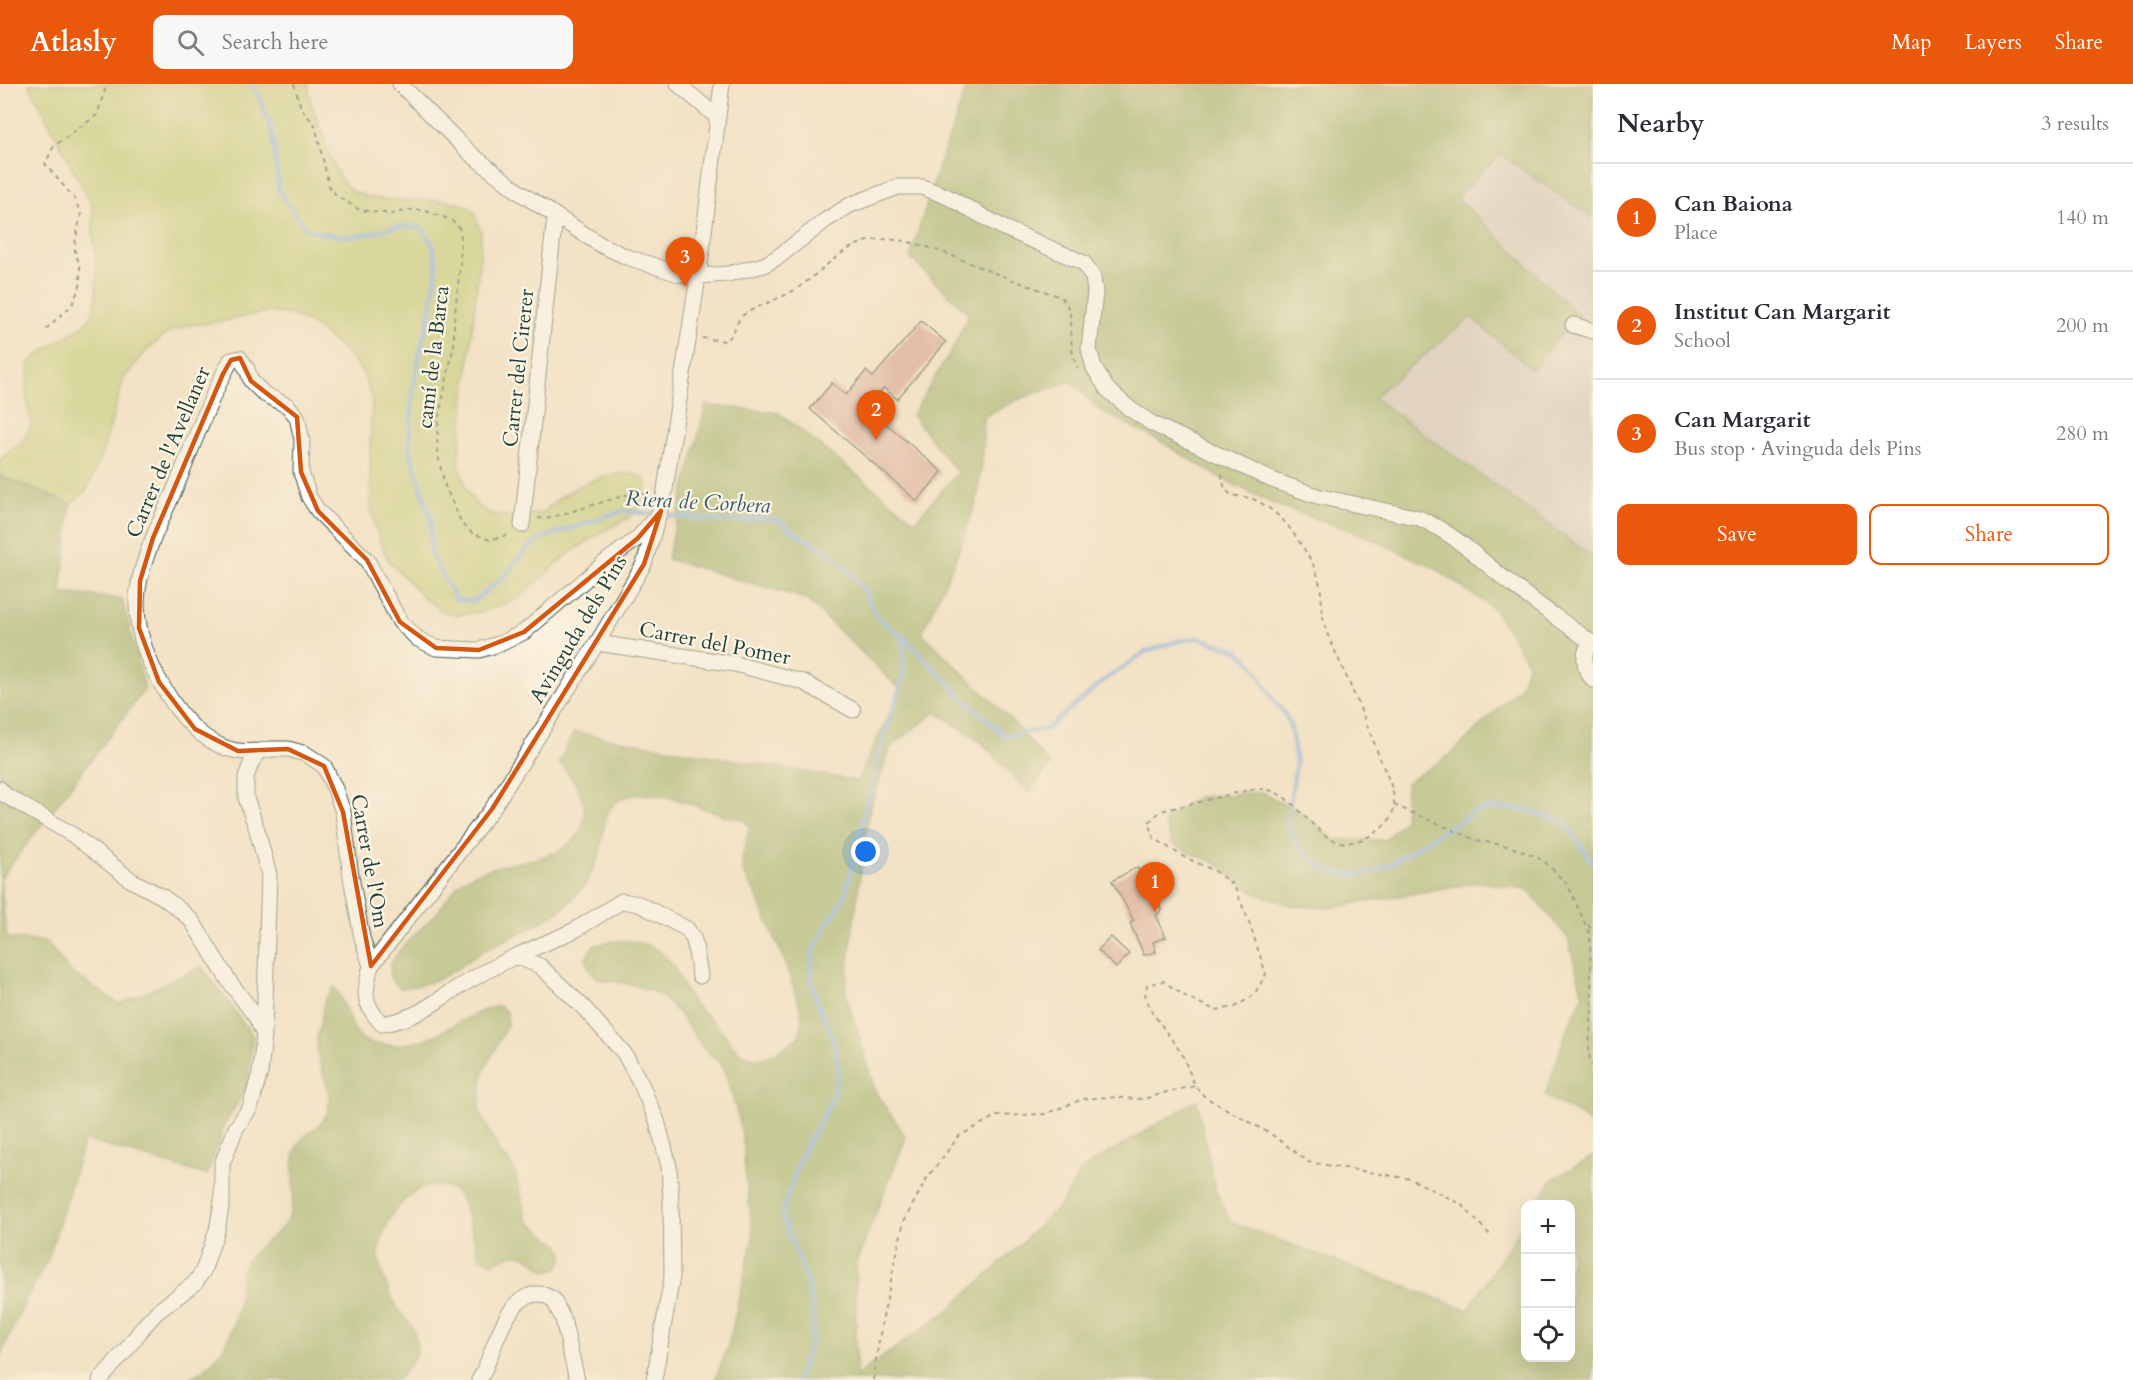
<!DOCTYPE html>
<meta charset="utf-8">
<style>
:root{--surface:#fff;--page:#f7f7f7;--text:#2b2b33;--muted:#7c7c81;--line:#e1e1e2;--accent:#ea580c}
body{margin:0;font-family:Cardo,serif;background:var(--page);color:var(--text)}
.controls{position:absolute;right:18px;bottom:18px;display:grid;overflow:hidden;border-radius:12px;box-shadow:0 6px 24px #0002}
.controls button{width:54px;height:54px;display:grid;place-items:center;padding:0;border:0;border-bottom:2px solid var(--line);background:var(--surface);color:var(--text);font:30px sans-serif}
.you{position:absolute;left:866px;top:768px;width:21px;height:21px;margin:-15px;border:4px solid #fff;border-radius:50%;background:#1a73e8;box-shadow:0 0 0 9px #1a73e833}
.badge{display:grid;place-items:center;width:39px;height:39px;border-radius:50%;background:var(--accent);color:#fff;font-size:20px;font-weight:700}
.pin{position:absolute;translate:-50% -50px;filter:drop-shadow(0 2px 3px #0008)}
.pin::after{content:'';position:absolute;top:32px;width:21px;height:18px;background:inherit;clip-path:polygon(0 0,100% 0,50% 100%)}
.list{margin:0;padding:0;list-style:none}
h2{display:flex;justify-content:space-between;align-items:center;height:78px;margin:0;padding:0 24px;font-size:26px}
h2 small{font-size:20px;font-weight:400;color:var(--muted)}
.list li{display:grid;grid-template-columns:39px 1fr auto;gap:18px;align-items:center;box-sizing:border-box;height:108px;padding:0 24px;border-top:2px solid var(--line)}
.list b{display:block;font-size:22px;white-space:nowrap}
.list p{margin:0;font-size:20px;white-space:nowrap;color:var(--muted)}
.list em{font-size:20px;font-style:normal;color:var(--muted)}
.actions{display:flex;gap:12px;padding:18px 24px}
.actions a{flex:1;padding:14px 0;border:2px solid var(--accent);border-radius:12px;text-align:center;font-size:21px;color:var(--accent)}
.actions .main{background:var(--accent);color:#fff}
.icon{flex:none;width:33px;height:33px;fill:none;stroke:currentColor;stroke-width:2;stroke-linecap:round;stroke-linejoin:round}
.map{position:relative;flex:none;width:1593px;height:1296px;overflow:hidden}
header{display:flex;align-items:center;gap:36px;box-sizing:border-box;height:84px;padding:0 30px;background:var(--accent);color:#fff}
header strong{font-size:28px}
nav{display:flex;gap:33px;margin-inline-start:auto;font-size:21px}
.search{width:420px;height:54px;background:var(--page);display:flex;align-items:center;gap:15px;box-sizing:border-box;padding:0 21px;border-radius:12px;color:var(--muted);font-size:22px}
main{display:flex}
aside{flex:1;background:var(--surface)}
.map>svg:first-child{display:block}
.industrial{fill:#ccc2b9}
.green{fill:#bac96b;stroke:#6c8350;stroke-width:1.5}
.forest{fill:#93ad5f;stroke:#59754a;stroke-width:1.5}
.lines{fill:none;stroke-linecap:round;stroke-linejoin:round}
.stream{stroke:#74a9e2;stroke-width:4.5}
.building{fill:#d19687}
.minor-casing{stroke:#3f564a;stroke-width:17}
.path{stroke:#3f564a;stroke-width:2;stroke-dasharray:4.5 4.5;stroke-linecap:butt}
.minor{stroke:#fff;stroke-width:15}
.marked{fill:none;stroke:#d45610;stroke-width:4.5;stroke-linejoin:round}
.labels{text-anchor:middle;stroke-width:4.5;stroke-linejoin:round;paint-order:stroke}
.street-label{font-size:21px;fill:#1f3d34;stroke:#fcf5e5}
.water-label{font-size:22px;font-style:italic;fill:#395d68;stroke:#fcf5e5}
</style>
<header>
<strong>Atlasly</strong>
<div class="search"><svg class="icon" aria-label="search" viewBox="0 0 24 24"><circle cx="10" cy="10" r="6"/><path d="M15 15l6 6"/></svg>Search here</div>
<nav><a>Map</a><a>Layers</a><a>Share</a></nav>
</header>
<main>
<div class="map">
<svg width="1593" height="1296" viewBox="0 0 1593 1296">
<rect width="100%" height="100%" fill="#fcf5e5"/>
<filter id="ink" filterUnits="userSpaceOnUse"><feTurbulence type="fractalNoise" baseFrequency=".0167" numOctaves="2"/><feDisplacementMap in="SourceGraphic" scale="12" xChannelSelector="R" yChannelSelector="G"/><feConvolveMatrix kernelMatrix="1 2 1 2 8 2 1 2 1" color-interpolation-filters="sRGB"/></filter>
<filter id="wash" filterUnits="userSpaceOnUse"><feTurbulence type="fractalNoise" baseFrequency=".008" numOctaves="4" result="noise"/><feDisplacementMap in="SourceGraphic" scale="24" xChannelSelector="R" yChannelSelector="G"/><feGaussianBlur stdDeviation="1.35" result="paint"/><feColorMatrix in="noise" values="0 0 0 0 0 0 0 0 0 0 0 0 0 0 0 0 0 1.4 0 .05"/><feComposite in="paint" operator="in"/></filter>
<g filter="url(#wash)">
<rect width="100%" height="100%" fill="#f3e2c5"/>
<path class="industrial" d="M 1500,70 L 1593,134 L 1593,473 L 1373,313 L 1471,233 L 1532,286 L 1562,249 L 1581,234 L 1457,113 Z"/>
<path class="green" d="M 29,0 L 309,0 C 308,17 318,37 324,53 C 328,68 338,97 351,106 C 371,118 402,116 424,116 C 443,117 457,116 473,126 L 481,148 L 480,172 L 459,372 C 459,384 462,393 466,404 C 483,440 509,433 543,429 C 561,408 608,384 636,391 C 641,392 644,396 647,399 L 638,425 L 630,433 L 597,451 L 567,471 L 517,515 L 481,528 L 457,531 L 445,529 L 424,514 L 388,476 L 378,451 L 371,426 L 370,372 L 372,315 L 363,289 L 346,268 L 315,243 L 292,231 L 268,228 L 218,238 L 191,241 L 169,248 L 148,265 L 124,294 L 106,356 L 92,395 L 86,407 L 71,420 L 0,392 L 0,375 L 22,358 L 27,351 L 31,339 L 26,310 L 29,281 L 36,272 L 81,243 L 92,231 L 96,217 L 97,181 L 93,151 L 93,124 Z"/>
<path class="forest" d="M 968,0 L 1593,0 L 1593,134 L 1500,70 L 1457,113 L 1581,234 L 1581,250 L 1562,249 L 1532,286 L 1471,233 L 1373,313 L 1593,473 L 1593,1044 L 1584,1034 L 1545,1012 L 1565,951 L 1583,912 L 1568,854 L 1527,805 L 1480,798 L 1329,824 L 1293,822 L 1250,807 L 1216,779 L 1188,768 L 1171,759 L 1164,736 L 1198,713 L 1262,708 L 1305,731 L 1334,756 L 1385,756 L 1404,736 L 1406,699 L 1450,671 L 1520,603 L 1528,579 L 1495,526 L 1433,483 L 1358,449 L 1276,421 L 1219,393 L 1160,357 L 1101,327 L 1071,297 L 1017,316 L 983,333 L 983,370 L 977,416 L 954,479 L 922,549 L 1011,636 L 1050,681 L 1029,709 L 980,657 L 936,628 L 890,664 L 868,731 L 845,907 L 876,1009 L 906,1053 L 856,1179 L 856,1292 L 946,1228 L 1009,1171 L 1062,1119 L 1082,1085 L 1197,1016 L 1215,1105 L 1231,1138 L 1468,1226 L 1525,1137 L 1526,1274 L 1570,1274 L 1570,1120 L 1536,1120 L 1552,1096 L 1593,1072 L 1593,1296 L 715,1296 L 729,1259 L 753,1153 L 744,1077 L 744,1062 L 739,1035 L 723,982 L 706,967 L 679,930 L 659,910 L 634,901 L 599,895 L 589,885 L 586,874 L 593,862 C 621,853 653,854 672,880 C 679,890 682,903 689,913 C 698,927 713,936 724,949 C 731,959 741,974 755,974 C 772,975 786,961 799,952 L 802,939 L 801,927 L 784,875 L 757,813 L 743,788 L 742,775 L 750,743 L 741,734 L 729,733 C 699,724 643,696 615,719 C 603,729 604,752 600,767 C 598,778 591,790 585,800 C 565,834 520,847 487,865 C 470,874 454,889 436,896 C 424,900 413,903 400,904 L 390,894 C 390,890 390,883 391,880 C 396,866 423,843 434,832 C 443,822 450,809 460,799 C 465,794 473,791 480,788 C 513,774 577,780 584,735 C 587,713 573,694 559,678 L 574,648 L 857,697 L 901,606 L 806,515 L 667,475 L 706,321 L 779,329 L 915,437 L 958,389 L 912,331 L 952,266 L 969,230 L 910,174 L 935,93 Z
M 0,392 L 71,420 L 61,509 L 122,515 L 145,605 L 0,795 L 7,854 L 46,858 L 71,888 L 119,920 L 202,883 L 253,952 L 248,1002 L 225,1040 L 207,1091 L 84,1056 L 48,1176 L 27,1213 L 0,1273 Z
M 334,903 C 348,919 346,942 363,955 C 367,959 375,960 380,960 C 430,967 456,932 498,922 L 507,928 L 507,941 L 483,990 L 479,1025 L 500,1070 L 509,1077 L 515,1089 L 528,1137 L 560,1162 L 564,1173 L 558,1184 L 546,1187 C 537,1181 527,1169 515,1170 C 509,1170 499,1177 492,1179 L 480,1174 C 475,1157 469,1139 464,1122 C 457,1099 430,1096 412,1110 C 393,1124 379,1150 379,1173 C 379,1189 394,1220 403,1232 C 405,1236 410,1239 412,1243 C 415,1249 419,1263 416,1270 C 413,1279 403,1287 398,1296 L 188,1296 C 193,1291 201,1289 206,1284 C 227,1266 235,1241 239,1216 C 241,1203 239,1187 247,1176 C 259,1159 282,1151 290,1130 C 298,1108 288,1084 297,1063 C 305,1045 326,1046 329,1020 C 331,1002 321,989 318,972 C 315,958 319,945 322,932 C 323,928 323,923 324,919 C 326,913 331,908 334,903 Z"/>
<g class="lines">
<path class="stream" d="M 251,0 L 258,10 L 272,47 L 279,107 L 306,145 C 322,149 341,154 357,152 C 385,148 392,138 422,144 L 433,162 L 436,176 L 436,193 L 431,227 L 422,259 L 413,304 L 409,364 L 431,434 L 431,470 L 456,516 L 474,517 L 503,494 L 527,465 L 543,454 L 622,427 L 653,430
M 661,431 L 722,437 L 743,437 L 763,434 L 780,437 L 794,448 L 825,466 L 845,484 L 864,506 L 877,533 L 903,553 L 969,620 L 1006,652 L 1046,645 L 1106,595 L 1145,568 L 1178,557 L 1199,554 L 1237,566 L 1252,579 L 1273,615 L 1285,630 L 1291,644 L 1296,679 L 1287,739 L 1294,755 L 1304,769 L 1318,781 L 1337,789 L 1355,791 L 1372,788 L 1390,781 L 1418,762 L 1475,728 L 1490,724 L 1530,726 L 1565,738 L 1593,779
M 797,1296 C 802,1283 808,1270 811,1256 C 819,1213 797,1171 782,1133 C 788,1111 793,1089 803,1068 C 816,1042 832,1024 837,994 C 844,952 807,920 811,880 C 813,852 838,832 846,807 L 879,669 L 904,592 L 903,554"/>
</g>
<g id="blocks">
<path class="building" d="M 921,237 L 946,258 L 897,315 L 884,304 L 867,323 L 942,388 L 917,417 L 810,325 L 832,299 L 846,311 L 866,287 L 873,293 Z
M 1137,783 L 1162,826 L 1156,831 L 1166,853 L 1153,858 L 1156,868 L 1144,871 L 1130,839 L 1134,837 L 1112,797 Z
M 1111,853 L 1129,870 L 1116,884 L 1098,866 Z"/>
</g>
</g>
<g filter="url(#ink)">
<use href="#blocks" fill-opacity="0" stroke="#3f564a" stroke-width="1.5"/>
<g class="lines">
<g class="minor-casing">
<path id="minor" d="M 400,0 L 471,70 L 519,108 L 601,161 L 627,173 L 679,190 L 698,192 L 728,190 L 764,181 L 778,173 L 826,136 L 850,121 L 898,103 L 922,103 L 946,112 L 1004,144 L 1084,179 L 1093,194 L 1095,208 L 1089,265 L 1094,284 L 1107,305 L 1130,325 L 1153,340 L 1272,396 L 1317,412 L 1419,434 C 1457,451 1481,477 1514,502 C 1539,522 1567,540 1593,560
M 678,0 L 717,33
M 1573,241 L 1593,247
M 522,441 L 555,132
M 1591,558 C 1581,570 1584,585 1593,596
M 597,559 L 735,580 L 803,598 L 853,626
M 260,667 C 252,667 244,668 237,667 C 210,662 188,641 173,619 C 153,589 136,555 137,517 C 138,477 165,430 180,393 C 196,353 210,314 231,276 L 240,274 L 247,285 L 251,297 L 264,310 L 288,322 L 297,333 L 302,356 L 301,388 L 309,413 L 318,427 L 367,476 L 400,538 L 418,555 L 436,564 L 479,566 L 502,559 L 524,548 L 608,476 L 638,454 L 656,433
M 0,705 L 5,711 L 73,751 L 131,796 L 163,813 L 181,827 L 192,837 L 229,897 L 256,933 L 264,951 L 260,989 L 250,1024 L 236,1044 L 222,1080 L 222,1118 L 217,1146 L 203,1187 L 195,1199 L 157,1228 L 144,1242 L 126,1266 L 100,1296
M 516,872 L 575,846 L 622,817 L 639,820 L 687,845 L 694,856 L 700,892
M 264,948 L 269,791 L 257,746 L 246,714 L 246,693 L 252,677 L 260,667 L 271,665 L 288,665 L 306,670 L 324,682 L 335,705 L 343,728 L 351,793 L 362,854 L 371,882
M 479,1296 C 494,1273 503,1209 540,1210 C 544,1210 549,1214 553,1215 L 563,1235 L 577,1296
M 654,1296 L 672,1193 L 671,1116 L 669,1082 L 657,1037 L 641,1000 L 624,969 L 584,924 L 540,882 L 516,872 C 498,881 480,890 462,901 C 432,919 419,934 382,940 C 362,919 364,908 371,882 L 492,725 L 597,559 L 644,480 L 664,412 L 701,173 L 722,0"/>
</g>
<path class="path" d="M 294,0 L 301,24 L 315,41 L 329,102 L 337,112 L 360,126 L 391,130 L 409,126 L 423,126 L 451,136 L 458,142 L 461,149 L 460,183 L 454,237 L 454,260 L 439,333 L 437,355 L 439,377 L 445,402 L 462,440 L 472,449 L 490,456 L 511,450
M 46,245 L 72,221 L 80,202 L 80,183 L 74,163 L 81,131 L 75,115 L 45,80 L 54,62 L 97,31 L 107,0
M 702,254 L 725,257 C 737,250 733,238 746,229 C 762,220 780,215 796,205 C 820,190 839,164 868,157 C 905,148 958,175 992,188 C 1015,197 1038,205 1061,213 C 1075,227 1070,247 1072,265 C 1073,271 1075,278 1078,284
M 1222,390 C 1223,396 1223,402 1227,407 C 1233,414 1245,412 1253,415 C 1267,421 1282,433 1291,446 C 1303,463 1317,482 1320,502 C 1323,519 1321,535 1328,551 C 1347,594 1365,634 1381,677 C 1386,690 1395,706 1394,721 C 1394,740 1371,754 1353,758 C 1316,765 1300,709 1263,705 C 1259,705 1253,706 1249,706 L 1161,727 L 1149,738 L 1154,754 L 1182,772 L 1215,787 L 1234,802 L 1248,835 L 1266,890 L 1254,911 L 1235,923 L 1215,926 L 1186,913 L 1163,897 L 1147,901 L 1145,912 L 1152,928 L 1182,970 L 1195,1002 L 1205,1013 L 1274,1052 L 1308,1078 L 1411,1095 L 1461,1120 L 1490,1151
M 538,434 L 546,435 L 626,411 L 649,410
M 1394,721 L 1476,756 L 1511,763 L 1535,772 L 1546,779 L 1568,801 L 1590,851 L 1592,925 L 1589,962 L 1589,972 L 1593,982
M 1588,841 L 1593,847
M 873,1296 L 882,1237 L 904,1137 L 927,1094 L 959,1052 L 996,1032 L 1045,1030 L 1083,1015 L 1108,1013 L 1144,1015 L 1167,1008 L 1195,1002"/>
<use href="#minor" class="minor"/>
</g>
</g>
<path d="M0 0H1593V1296H0ZM 240,274 L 251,297 L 297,333 L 301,388 L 318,427 L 367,476 L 400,538 L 436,564 L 479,566 L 524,548 L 638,454 L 661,427 L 644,480 L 492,725 L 371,882 L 343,728 L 324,682 L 288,665 L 238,667 L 195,645 L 159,598 L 139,544 L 140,497 L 153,454 L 223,290 L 231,276 Z" fill="#f3e2c5" fill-opacity=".55" fill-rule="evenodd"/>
<path class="marked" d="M 240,274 L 251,297 L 297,333 L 301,388 L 318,427 L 367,476 L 400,538 L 436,564 L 479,566 L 524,548 L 638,454 L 661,427 L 644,480 L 492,725 L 371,882 L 343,728 L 324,682 L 288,665 L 238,667 L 195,645 L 159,598 L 139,544 L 140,497 L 153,454 L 223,290 L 231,276 Z"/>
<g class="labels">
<g class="street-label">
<text transform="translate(433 273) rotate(-83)" y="7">camí de la Barca</text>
<text transform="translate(518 284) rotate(-84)" y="7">Carrer del Cirerer</text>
<text transform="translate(168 368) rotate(-67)" y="7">Carrer de l'Avellaner</text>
<text transform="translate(578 545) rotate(-59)" y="7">Avinguda dels Pins</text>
<text transform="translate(715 559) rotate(11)" y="7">Carrer del Pomer</text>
<text transform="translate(370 777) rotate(80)" y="7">Carrer de l'Om</text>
</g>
<g class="water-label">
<text transform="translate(698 417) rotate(3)" y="8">Riera de Corbera</text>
</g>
</g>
</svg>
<div class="controls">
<button>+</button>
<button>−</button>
<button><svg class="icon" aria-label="locate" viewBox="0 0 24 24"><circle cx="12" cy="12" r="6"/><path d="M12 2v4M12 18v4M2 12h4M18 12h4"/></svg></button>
</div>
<div class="you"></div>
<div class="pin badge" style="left:1155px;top:828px">1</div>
<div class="pin badge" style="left:876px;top:356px">2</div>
<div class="pin badge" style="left:685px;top:203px">3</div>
</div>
<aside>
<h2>Nearby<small>3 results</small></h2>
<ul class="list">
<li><span class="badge">1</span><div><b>Can Baiona</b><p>Place</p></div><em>140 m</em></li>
<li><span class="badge">2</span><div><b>Institut Can Margarit</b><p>School</p></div><em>200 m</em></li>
<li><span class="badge">3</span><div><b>Can Margarit</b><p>Bus stop · Avinguda dels Pins</p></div><em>280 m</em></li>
</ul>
<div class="actions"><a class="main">Save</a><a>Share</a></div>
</aside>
</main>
